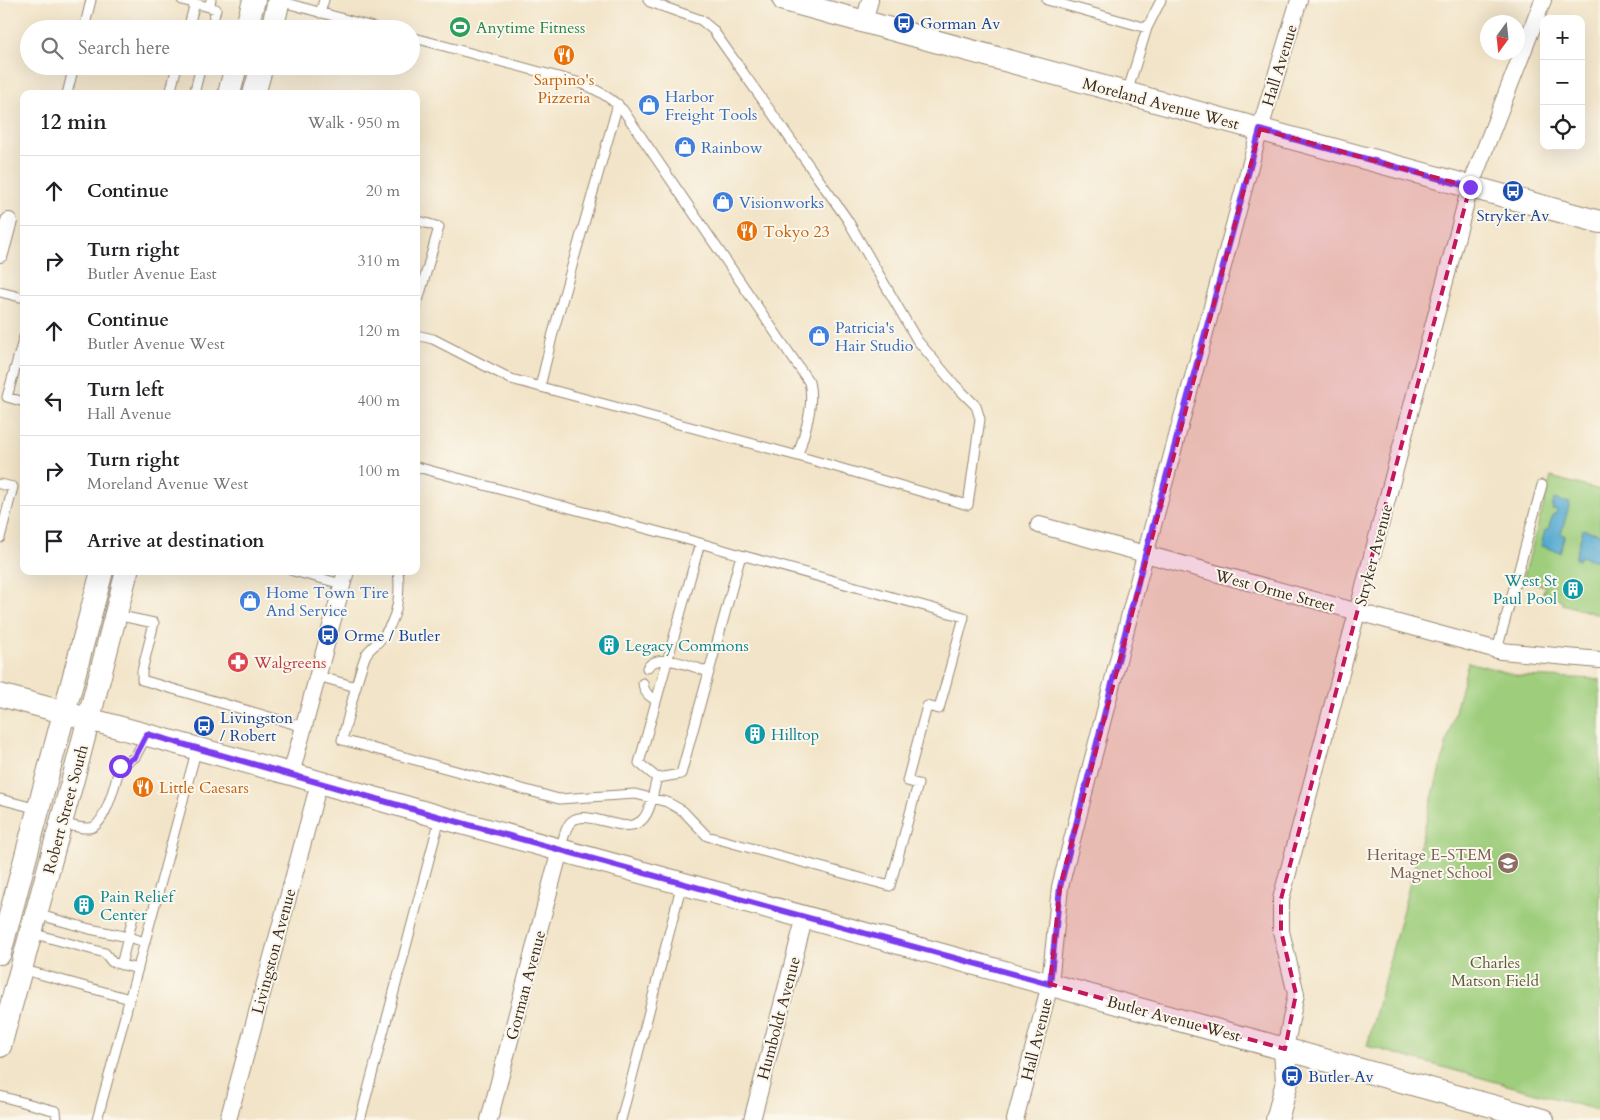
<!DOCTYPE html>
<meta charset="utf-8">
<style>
:root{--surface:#fff;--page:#f6f6f6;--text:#202124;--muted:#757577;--line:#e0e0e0}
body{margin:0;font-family:Cardo,serif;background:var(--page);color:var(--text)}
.controls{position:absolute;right:15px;top:15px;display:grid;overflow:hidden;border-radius:10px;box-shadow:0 5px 20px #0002}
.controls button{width:45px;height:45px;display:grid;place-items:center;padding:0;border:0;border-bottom:1px solid var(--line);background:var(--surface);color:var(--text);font:25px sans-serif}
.compass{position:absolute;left:1480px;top:15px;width:45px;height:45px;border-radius:50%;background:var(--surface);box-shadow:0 5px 20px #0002;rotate:195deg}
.stop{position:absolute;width:15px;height:15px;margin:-11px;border:4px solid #7c3aed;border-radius:50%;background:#fff}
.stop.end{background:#7c3aed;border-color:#fff;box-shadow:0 1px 5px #0008}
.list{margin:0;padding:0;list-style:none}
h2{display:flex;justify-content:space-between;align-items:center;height:65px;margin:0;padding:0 20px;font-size:21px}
h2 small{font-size:16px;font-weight:400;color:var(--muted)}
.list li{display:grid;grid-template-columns:32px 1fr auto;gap:15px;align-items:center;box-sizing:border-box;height:70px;padding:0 20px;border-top:1px solid var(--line)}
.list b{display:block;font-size:19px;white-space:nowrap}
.list p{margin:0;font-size:16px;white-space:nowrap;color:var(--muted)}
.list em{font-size:16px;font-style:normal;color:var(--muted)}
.icon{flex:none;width:28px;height:28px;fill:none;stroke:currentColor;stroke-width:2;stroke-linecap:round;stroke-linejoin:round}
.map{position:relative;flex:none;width:1600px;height:1120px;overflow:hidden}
.search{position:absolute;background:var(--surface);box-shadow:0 5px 20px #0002;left:20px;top:20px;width:400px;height:55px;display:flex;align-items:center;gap:12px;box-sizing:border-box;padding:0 18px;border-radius:28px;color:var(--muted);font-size:19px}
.panel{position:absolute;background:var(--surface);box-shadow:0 5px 20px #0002;left:20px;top:90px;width:400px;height:485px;border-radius:10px}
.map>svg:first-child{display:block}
.green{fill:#9ecd7b;stroke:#6c7c4c}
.water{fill:#53a9d0;stroke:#476a77}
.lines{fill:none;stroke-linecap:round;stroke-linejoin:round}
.lane-casing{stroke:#968773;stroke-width:11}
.street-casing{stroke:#968773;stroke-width:18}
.secondary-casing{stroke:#968773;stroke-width:24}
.lane{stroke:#fff;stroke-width:9}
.street{stroke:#fff;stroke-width:16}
.secondary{stroke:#fff;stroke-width:22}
.route{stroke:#7c3aed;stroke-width:6}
.marked{fill:#c2185b;fill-opacity:0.2;stroke:#c2185b;stroke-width:4;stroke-dasharray:10 6;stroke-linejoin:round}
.labels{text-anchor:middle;stroke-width:4;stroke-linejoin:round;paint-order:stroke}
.transit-label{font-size:16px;fill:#164399;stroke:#fbf7ec;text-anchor:start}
.leisure-label{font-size:16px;fill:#27864d;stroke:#fbf7ec;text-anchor:start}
.street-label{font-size:16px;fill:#3b2a1e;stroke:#fbf7ec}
.food-label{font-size:16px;fill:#c56008;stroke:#fbf7ec;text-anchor:start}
.shop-label{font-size:16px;fill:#366cbe;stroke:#fbf7ec;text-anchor:start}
.culture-label{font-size:16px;fill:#0d838f;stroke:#fbf7ec;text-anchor:start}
.health-label{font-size:16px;fill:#be3a42;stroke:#fbf7ec;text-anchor:start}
.education-label{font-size:16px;fill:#785e54;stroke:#fbf7ec;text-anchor:end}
.park-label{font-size:16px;fill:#595b3a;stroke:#fbf7ec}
</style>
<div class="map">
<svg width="1600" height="1120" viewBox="0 0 1600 1120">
<rect width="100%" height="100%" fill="#fbf7ec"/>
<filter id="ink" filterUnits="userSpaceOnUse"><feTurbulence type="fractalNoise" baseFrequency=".02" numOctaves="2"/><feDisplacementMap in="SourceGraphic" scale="10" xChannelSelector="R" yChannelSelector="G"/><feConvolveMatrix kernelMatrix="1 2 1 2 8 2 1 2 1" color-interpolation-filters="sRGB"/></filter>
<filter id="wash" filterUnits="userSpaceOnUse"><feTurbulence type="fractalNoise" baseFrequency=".0096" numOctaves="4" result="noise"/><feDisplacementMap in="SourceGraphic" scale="20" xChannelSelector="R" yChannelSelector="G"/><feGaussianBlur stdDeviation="1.12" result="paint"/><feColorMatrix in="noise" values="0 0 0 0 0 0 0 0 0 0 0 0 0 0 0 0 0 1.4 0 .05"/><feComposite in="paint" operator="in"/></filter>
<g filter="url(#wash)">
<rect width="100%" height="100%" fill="#f2e4c8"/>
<path class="green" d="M 1551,477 L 1600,490 L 1600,615 L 1562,604 L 1562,600 L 1542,595 L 1545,586 L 1523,580 Z
M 1468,662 L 1520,676 L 1600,679 L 1600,1111 L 1367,1046 Z"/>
<path class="water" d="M 1554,499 L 1570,503 L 1561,534 L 1565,535 L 1560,552 L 1541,546 L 1545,530 L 1548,530 L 1553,514 L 1556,514 L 1557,510 L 1552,509 Z
M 1583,529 L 1600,534 L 1600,562 L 1580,556 L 1578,560 L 1575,559 Z"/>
</g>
<g filter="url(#ink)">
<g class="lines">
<g class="lane-casing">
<path id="lane" d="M 182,0 L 209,7 L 211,0
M 1047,0 L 1147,28
M 279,1 L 380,29
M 209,7 L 216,9 L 211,29
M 320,13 L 324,0
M 84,29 L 91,0
M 188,29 L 195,3
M 411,37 L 577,82 C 596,88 609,96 623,110 L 809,382 C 815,407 804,432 798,456
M 1127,93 L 1147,28 L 1161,0
M 67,94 L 74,66
M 170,94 L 177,66
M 194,94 L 201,66
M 416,220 L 439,227 L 416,308
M 0,292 L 24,298
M 416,335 L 433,339 L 511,379 L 798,456 L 968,505 L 980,419 L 976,406 L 954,384 L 917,340 L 847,219 L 713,30 L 701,20 L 650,2 L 648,0
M 24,337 L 7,397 L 24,402
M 540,387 L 553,333 L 618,104
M 416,470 L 417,467 L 700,543
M 0,484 L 13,487 L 0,538
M 293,571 L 342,584
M 398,571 C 401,595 397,621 380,640 C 375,646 367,650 365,657 C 355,684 350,712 342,740 L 559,799 L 635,794 L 667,802 L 683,811 L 707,836 L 890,886 L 918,784 L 907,781 L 927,706 L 939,709 L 964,617 L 741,555
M 116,615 L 154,623 L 142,671 L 142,680 L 304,727
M 1497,650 L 1542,485
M 647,668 C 658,651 693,667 709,672
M 318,676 L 356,687
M 643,683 C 644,692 648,696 656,700
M 0,799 L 38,809
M 61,823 C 70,825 80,829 89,828 C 105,828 116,780 120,766 L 135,757 L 147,735
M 560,850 C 563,842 565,826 572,821 C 590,808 626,838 643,819 C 652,809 653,790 657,778 L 639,763 L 700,543 L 741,555 L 681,774 L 657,778
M 36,914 L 90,929 L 128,937 L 134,913
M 31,933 L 105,953 L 112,962 L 138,969
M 121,965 L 128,937 L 145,942
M 21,969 L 130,999
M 0,1096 L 56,1111 L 57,1120
M 97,1120 L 197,748
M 360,1120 L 440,818
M 621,1120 L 682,883"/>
</g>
<g class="street-casing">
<path id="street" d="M 864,22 L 870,0
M 0,254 L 9,221
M 1039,525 L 1501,651 L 1600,660
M 291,774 L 346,571
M 1285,1049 L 1296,994 L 1281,931 L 1281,899 L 1470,187 L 1543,0
M 228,1120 L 319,783
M 489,1120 L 560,850
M 752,1120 L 805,916
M 1015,1120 L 1050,984 L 1060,887 L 1145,555 L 1260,129 L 1299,0"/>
</g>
<g class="secondary-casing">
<path id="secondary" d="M 784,0 L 1600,222
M 246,29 L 254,0
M 272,29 L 279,0
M 229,94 L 236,66
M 254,94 L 262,66
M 0,695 L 291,774 L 440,817 L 1543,1120
M 0,953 L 102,571
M 0,1046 L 76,768 L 127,571
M 1277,1120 L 1287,1082 L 1285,1049"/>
</g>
<use href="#lane" class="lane"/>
<use href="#street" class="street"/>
<use href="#secondary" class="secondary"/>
</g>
</g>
<g class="lines" filter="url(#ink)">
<path class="route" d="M 120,766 L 135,757 L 147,734 L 440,817 L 1050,984 L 1060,887 L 1145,555 L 1260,130 L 1470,187"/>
</g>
<path class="marked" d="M 1260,129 L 1470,187 L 1281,899 L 1281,931 L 1296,994 L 1285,1049 L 1050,984 L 1060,887 Z"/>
<defs>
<g id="bus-disc" transform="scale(1.125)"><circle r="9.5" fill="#1a4fb4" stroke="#fbf7ec"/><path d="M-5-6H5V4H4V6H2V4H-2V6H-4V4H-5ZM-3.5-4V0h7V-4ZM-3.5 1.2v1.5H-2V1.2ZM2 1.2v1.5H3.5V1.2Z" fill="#fff"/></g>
<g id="stadium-disc" transform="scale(1.125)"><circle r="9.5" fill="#2e9e5b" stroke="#fbf7ec"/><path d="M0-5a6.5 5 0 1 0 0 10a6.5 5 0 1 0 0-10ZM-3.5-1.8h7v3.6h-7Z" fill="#fff"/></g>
<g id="restaurant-disc" transform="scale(1.125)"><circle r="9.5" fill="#e8710a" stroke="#fbf7ec"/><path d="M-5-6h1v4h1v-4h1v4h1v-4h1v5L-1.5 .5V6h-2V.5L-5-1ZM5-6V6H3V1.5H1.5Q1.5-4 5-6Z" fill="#fff"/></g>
<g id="shop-disc" transform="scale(1.125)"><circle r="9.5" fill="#3f7fe0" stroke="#fbf7ec"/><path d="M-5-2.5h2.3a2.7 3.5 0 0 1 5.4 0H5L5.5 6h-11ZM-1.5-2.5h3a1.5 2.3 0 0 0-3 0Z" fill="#fff"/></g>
<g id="building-disc" transform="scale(1.125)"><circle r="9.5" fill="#0f9aa8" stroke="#fbf7ec"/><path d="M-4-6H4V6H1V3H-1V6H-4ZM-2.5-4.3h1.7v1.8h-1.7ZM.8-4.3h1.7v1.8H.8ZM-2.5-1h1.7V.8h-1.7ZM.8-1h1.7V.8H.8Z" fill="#fff"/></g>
<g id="pharmacy-disc" transform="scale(1.125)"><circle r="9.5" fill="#e0444e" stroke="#fbf7ec"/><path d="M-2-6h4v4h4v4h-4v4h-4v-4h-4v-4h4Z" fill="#fff"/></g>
<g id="school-disc" transform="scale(1.125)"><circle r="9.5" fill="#8d6e63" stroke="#fbf7ec"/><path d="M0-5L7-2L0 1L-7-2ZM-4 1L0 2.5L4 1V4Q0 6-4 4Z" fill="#fff"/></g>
</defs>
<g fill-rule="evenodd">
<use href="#bus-disc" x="904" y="23"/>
<use href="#stadium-disc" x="460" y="27"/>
<use href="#restaurant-disc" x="564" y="55"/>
<use href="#shop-disc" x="649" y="105"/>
<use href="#shop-disc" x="685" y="147"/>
<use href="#bus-disc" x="1513" y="191"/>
<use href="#shop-disc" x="723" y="202"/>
<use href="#restaurant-disc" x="747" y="231"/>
<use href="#shop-disc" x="819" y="336"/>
<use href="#building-disc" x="1573" y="589"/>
<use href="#shop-disc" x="250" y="601"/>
<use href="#bus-disc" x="328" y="635"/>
<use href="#building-disc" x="609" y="645"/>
<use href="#pharmacy-disc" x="238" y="662"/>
<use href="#bus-disc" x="204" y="726"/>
<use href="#building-disc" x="755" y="734"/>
<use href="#restaurant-disc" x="143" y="787"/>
<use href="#school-disc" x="1508" y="863"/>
<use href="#building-disc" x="84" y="905"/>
<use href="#bus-disc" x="1292" y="1076"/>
</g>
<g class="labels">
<g class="transit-label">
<text x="920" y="29">Gorman Av</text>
<text x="1513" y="221" text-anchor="middle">Stryker Av</text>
<text x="344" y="641">Orme / Butler</text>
<text x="220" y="723">Livingston<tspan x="220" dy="18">/ Robert</tspan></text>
<text x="1308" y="1082">Butler Av</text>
</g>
<g class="leisure-label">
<text x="476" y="33">Anytime Fitness</text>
</g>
<g class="street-label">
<text transform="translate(1279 65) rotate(-73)" y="6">Hall Avenue</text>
<text transform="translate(1161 103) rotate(15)" y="6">Moreland Avenue West</text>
<text transform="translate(1373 555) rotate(-75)" y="6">Stryker Avenue</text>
<text transform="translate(1275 590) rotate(15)" y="6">West Orme Street</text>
<text transform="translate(65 809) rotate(-75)" y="6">Robert Street South</text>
<text transform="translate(273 951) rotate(-75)" y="6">Livingston Avenue</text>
<text transform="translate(525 985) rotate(-75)" y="6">Gorman Avenue</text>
<text transform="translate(778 1018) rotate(-75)" y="6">Humboldt Avenue</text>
<text transform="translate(1174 1018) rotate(15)" y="6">Butler Avenue West</text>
<text transform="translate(1036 1039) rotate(-76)" y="6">Hall Avenue</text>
</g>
<g class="food-label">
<text x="564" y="85" text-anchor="middle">Sarpino's<tspan x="564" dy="18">Pizzeria</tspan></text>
<text x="763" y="237">Tokyo 23</text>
<text x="159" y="793">Little Caesars</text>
</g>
<g class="shop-label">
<text x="665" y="102">Harbor<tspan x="665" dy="18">Freight Tools</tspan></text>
<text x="701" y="153">Rainbow</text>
<text x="739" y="208">Visionworks</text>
<text x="835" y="333">Patricia's<tspan x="835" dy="18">Hair Studio</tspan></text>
<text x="266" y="598">Home Town Tire<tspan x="266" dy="18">And Service</tspan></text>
</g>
<g class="culture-label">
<text x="1557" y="586" text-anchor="end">West St<tspan x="1557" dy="18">Paul Pool</tspan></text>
<text x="625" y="651">Legacy Commons</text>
<text x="771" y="740">Hilltop</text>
<text x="100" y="902">Pain Relief<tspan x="100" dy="18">Center</tspan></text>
</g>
<g class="health-label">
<text x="254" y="668">Walgreens</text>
</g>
<g class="education-label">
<text x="1492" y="860">Heritage E-STEM<tspan x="1492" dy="18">Magnet School</tspan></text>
</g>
<g class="park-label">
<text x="1495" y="968">Charles<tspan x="1495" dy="18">Matson Field</tspan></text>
</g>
</g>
</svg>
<div class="controls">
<button>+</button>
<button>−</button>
<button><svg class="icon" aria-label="locate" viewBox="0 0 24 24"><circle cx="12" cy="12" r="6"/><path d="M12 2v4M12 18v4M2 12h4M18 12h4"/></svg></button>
</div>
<svg class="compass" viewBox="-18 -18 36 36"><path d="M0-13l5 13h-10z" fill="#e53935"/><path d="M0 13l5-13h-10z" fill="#757577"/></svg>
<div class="stop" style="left:120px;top:766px"></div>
<div class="stop end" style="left:1470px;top:187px"></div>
<div class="search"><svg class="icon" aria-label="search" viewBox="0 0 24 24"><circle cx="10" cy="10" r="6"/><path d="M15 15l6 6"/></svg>Search here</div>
<section class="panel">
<h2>12 min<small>Walk · 950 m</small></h2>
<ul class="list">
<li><svg class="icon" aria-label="ahead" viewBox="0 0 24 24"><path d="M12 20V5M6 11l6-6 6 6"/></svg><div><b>Continue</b></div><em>20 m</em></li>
<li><svg class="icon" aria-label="right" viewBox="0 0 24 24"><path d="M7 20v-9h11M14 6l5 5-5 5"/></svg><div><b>Turn right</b><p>Butler Avenue East</p></div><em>310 m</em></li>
<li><svg class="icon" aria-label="ahead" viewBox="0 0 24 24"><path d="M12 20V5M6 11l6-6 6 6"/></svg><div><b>Continue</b><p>Butler Avenue West</p></div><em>120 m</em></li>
<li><svg class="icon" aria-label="left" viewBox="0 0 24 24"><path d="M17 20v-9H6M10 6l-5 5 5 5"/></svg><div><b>Turn left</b><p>Hall Avenue</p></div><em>400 m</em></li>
<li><svg class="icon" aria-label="right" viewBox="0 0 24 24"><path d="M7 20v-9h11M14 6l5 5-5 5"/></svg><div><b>Turn right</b><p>Moreland Avenue West</p></div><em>100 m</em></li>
<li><svg class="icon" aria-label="arrive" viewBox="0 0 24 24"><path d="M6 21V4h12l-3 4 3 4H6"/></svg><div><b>Arrive at destination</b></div></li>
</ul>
</section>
</div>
